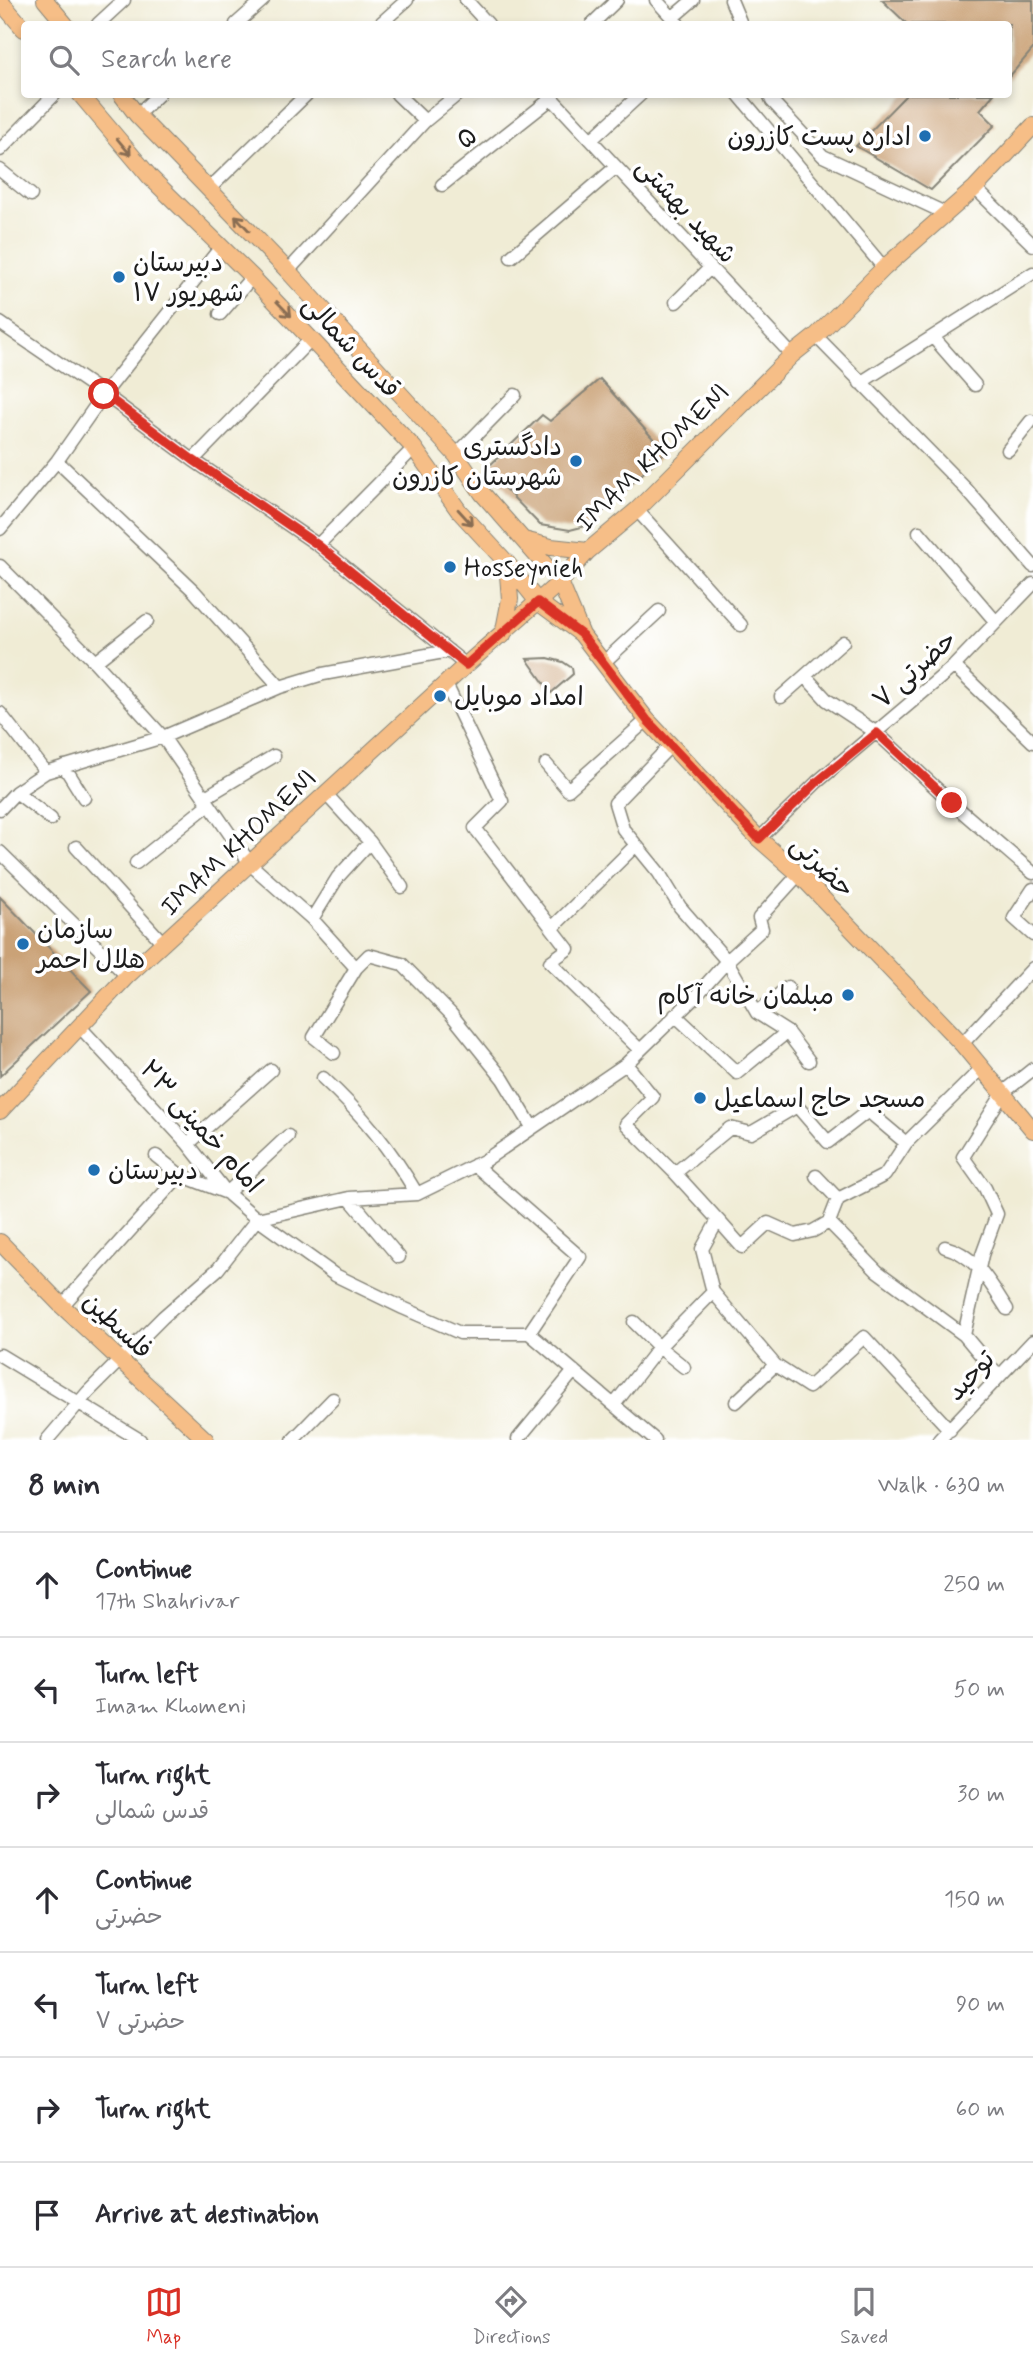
<!DOCTYPE html>
<meta charset="utf-8">
<style>
:root{--surface:#fff;--page:#f2f2f3;--text:#2b2b33;--muted:#7c7c81;--line:#e1e1e2;--accent:#d93025}
body{margin:0;font-family:Mynerve,"Playpen Sans Arabic",sans-serif;background:var(--page);color:var(--text)}
.stop{position:absolute;width:21px;height:21px;margin:-16px;border:5px solid #d93025;border-radius:50%;background:#fff}
.stop.end{background:#d93025;border-color:#fff;box-shadow:0 2px 7px #0008}
.list{margin:0;padding:0;list-style:none}
h2{display:flex;justify-content:space-between;align-items:center;height:91px;margin:0;padding:0 28px;font-size:30px}
h2 small{font-size:23px;font-weight:400;color:var(--muted)}
.list li{display:grid;grid-template-columns:46px 1fr auto;gap:21px;align-items:center;box-sizing:border-box;height:105px;padding:0 28px;border-top:2px solid var(--line)}
.list b{display:block;font-size:26px;white-space:nowrap}
.list p{margin:0;font-size:23px;white-space:nowrap;color:var(--muted)}
.list em{font-size:23px;font-style:normal;color:var(--muted)}
.icon{flex:none;width:38px;height:38px;fill:none;stroke:currentColor;stroke-width:2;stroke-linecap:round;stroke-linejoin:round}
.map{position:relative;flex:none;width:1033px;height:1440px;overflow:hidden}
.search{position:absolute;background:var(--surface);box-shadow:0 4px 10px #0003;left:21px;right:21px;top:21px;height:77px;display:flex;align-items:center;gap:18px;box-sizing:border-box;padding:0 24px;border-radius:7px;color:var(--muted);font-size:26px}
.sheet{height:826px;background:var(--surface)}
nav{display:flex;justify-content:space-around;align-items:center;box-sizing:border-box;height:98px;border-top:2px solid var(--line);background:var(--surface);font-size:19px;color:var(--muted)}
nav a{display:grid;justify-items:center;gap:4px}
nav .on{color:var(--accent)}
.map>svg:first-child{display:block}
.building{fill:#caa277}
.lines{fill:none;stroke-linecap:round;stroke-linejoin:round}
.minor-casing{stroke:#868478;stroke-width:15}
.major-casing{stroke:#868478;stroke-width:18}
.minor{stroke:#fff;stroke-width:12}
.major{stroke:#f6be87;stroke-width:16}
.oneway{stroke:#896d52}
.route{stroke:#d93025;stroke-width:9}
.poi-dot{fill:#1f6fb2;stroke:#fff;stroke-width:2.5}
.labels{text-anchor:middle;stroke-width:7;stroke-linejoin:round;paint-order:stroke}
.poi-label{font-size:26px;fill:#1c1c1c;stroke:#fff;text-anchor:start}
.street-label{font-size:26px;fill:#1c1c1c;stroke:#fff}
</style>
<div class="map">
<svg width="1033" height="1440" viewBox="0 0 1033 1440">
<rect width="100%" height="100%" fill="#fff"/>
<filter id="ink" filterUnits="userSpaceOnUse"><feTurbulence type="fractalNoise" baseFrequency=".0143" numOctaves="2"/><feDisplacementMap in="SourceGraphic" scale="14" xChannelSelector="R" yChannelSelector="G"/><feConvolveMatrix kernelMatrix="1 2 1 2 8 2 1 2 1" color-interpolation-filters="sRGB"/></filter>
<filter id="wash" filterUnits="userSpaceOnUse"><feTurbulence type="fractalNoise" baseFrequency=".00686" numOctaves="4" result="noise"/><feDisplacementMap in="SourceGraphic" scale="28" xChannelSelector="R" yChannelSelector="G"/><feGaussianBlur stdDeviation="1.57" result="paint"/><feColorMatrix in="noise" values="0 0 0 0 0 0 0 0 0 0 0 0 0 0 0 0 0 1.4 0 .05"/><feComposite in="paint" operator="in"/></filter>
<g filter="url(#wash)">
<rect width="100%" height="100%" fill="#f0ecd5"/>
<g id="blocks">
<path class="building" d="M 882,0 L 1033,0 L 1033,49 L 1009,77 L 1009,24 L 907,24 Z
M 907,94 L 994,94 L 980,110 L 995,125 L 931,190 L 856,146 Z
M 600,379 L 665,452 L 589,525 L 570,530 L 540,525 L 486,469 L 542,415 L 550,421 Z
M 548,658 L 563,662 L 572,668 L 573,674 L 551,693 L 527,659 Z
M 0,897 L 91,991 L 0,1076 Z"/>
</g>
</g>
<g filter="url(#ink)">
<use href="#blocks" fill-opacity="0" stroke="#868478" stroke-width="2"/>
<g class="lines">
<g class="minor-casing">
<path id="minor" d="M 466,0 L 488,24
M 656,0 L 678,24
M 731,0 L 741,24
M 672,18 L 693,0
M 98,24 L 124,0
M 236,24 L 263,0
M 380,24 L 407,0
M 592,24 L 617,0
M 397,94 L 425,121
M 548,94 L 792,355
M 738,94 L 884,268
M 769,94 L 772,101 L 823,156 L 945,213
M 137,115 L 159,94
M 591,140 L 641,94
M 0,150 L 55,94
M 0,170 L 31,195
M 442,185 L 552,98
M 210,188 L 307,94
M 975,188 L 1033,245
M 511,257 L 616,167
M 288,271 L 425,121 L 458,94
M 676,302 L 710,268
M 220,314 L 252,277
M 0,323 L 104,394 L 193,460 L 318,545 L 466,665
M 816,336 L 966,489 L 1033,566
M 933,337 L 975,385
M 860,383 L 1033,273
M 1008,450 L 1031,421
M 456,455 L 515,395
M 193,460 L 312,338
M 57,461 L 194,591 L 280,687
M 637,510 L 741,625
M 0,529 L 57,461 L 104,394 L 221,247
M 919,532 L 996,622
M 318,545 L 414,448
M 0,566 L 95,662 L 163,737 L 251,865 L 312,919 L 356,968 L 369,955 L 402,964 L 451,1014 L 503,1079 L 532,1127
M 95,662 L 147,621
M 603,663 L 659,611
M 954,666 L 1033,742
M 805,676 L 827,700 L 877,733 L 952,803 L 1033,873
M 446,684 L 502,801 L 475,828 L 568,949 L 550,962 L 640,1050
M 781,697 L 843,642
M 0,713 L 46,772
M 670,746 L 615,803 L 623,829 L 659,873 L 680,907 L 727,961 L 757,1013 L 787,1032 L 809,1061
M 546,764 L 568,790 L 647,720
M 64,766 L 84,798
M 16,792 L 51,819
M 326,794 L 370,842 L 402,887
M 204,798 L 274,756
M 0,809 L 16,792 L 46,772 L 163,737 L 280,687 L 323,674 L 449,651
M 759,839 L 817,782 L 954,666 L 1033,584
M 76,847 L 164,944
M 0,852 L 127,976
M 136,863 L 208,805
M 1033,889 L 1014,918 L 1033,935
M 312,919 L 338,877 L 370,842
M 553,927 L 636,845
M 757,1013 L 788,987
M 675,1015 L 737,1073 L 787,1032
M 80,1027 L 188,1144 L 227,1193 L 257,1219 L 335,1275 L 403,1308 L 460,1333 L 529,1333 L 655,1440
M 962,1044 L 1033,968
M 334,1053 L 314,1037 L 356,968
M 626,1064 L 653,1097 L 626,1124 L 675,1173 L 718,1220
M 323,1078 C 362,1114 390,1148 417,1194
M 188,1144 L 271,1070
M 156,1156 L 180,1175 L 227,1193 L 288,1136
M 475,1165 L 580,1257 L 529,1333
M 675,1173 L 730,1128 L 751,1133 L 797,1106 L 828,1142 L 868,1111 L 906,1143
M 816,1176 L 838,1199
M 349,1198 L 399,1257
M 829,1222 L 877,1271 L 964,1335
M 945,1247 C 976,1255 990,1283 1007,1309
M 713,1292 L 775,1365 L 809,1387 L 864,1337 L 950,1430
M 62,1306 L 180,1175
M 634,1322 L 659,1347 L 684,1367
M 0,1355 L 140,1440
M 999,1377 L 964,1335 L 982,1255 L 997,1214 L 985,1188 L 963,1157 L 1004,1092 L 1033,1069
M 736,1402 L 775,1365
M 614,1405 L 659,1347 L 713,1292 L 702,1249 L 718,1220 L 742,1247 L 768,1223 L 795,1235 L 813,1231 L 829,1222 L 838,1199 L 885,1175 L 906,1143 L 981,1069
M 518,1439 L 574,1371
M 47,1440 L 88,1392 L 163,1317 L 218,1269 L 257,1219 L 349,1198 L 417,1194 L 484,1161 L 626,1064 L 695,997 L 727,961 L 762,929 L 759,918 L 799,874
M 293,1440 L 333,1399
M 939,1440 L 1033,1341"/>
</g>
<g class="major-casing">
<path id="major" d="M 45,0 L 65,24
M 0,1 L 24,29
M 80,94 L 150,177 L 252,277 L 414,448 L 459,511 L 507,563 L 538,602 L 580,633
M 121,94 L 137,115 L 288,271 L 456,455 L 482,493 L 560,582 L 582,635 L 647,720 L 759,839 L 799,874 L 962,1044 L 1033,1130
M 524,540 L 551,547 L 588,551
M 503,635 L 510,599 L 507,563
M 0,1111 L 127,976 L 466,665 L 560,582 L 588,551 L 637,510 L 792,355 L 816,336 L 884,268 L 975,188 L 1033,126
M 0,1242 L 62,1306 L 206,1440"/>
</g>
<use href="#minor" class="minor"/>
<use href="#major" class="major"/>
</g>
<defs><path id="oneway-shaft" d="M-6 0H5M1.5-3L5.5 0L1.5 3" fill="none" stroke-width="1.6" stroke-linecap="round" stroke-linejoin="round" transform="scale(1.75)"/></defs>
<g class="oneway">
<use href="#oneway-shaft" transform="translate(124 147) rotate(50)"/>
<use href="#oneway-shaft" transform="translate(242 223) rotate(-133)"/>
<use href="#oneway-shaft" transform="translate(284 309) rotate(46)"/>
<use href="#oneway-shaft" transform="translate(465 517) rotate(48)"/>
</g>
</g>
<g class="lines" filter="url(#ink)">
<path class="route" d="M 104,394 L 193,460 L 318,545 L 466,665 L 538,602 L 582,635 L 647,720 L 759,839 L 817,782 L 877,733 L 952,803"/>
</g>
<g class="poi-dot">
<circle cx="925" cy="136" r="7"/>
<circle cx="119" cy="277" r="7"/>
<circle cx="576" cy="461" r="7"/>
<circle cx="450" cy="567" r="7"/>
<circle cx="440" cy="696" r="7"/>
<circle cx="23" cy="944" r="7"/>
<circle cx="848" cy="995" r="7"/>
<circle cx="700" cy="1098" r="7"/>
<circle cx="94" cy="1170" r="7"/>
</g>
<g class="labels">
<g class="poi-label">
<text x="911" y="145" text-anchor="end">اداره پست کازرون</text>
<text x="133" y="271">دبیرستان<tspan x="133" dy="30">۱۷ شهریور</tspan></text>
<text x="562" y="455" text-anchor="end">دادگستری<tspan x="562" dy="30">شهرستان کازرون</tspan></text>
<text x="464" y="576">Hosseynieh</text>
<text x="454" y="705">امداد موبایل</text>
<text x="37" y="938">سازمان<tspan x="37" dy="30">هلال احمر</tspan></text>
<text x="834" y="1004" text-anchor="end">مبلمان خانه آکام</text>
<text x="714" y="1107">مسجد حاج اسماعیل</text>
<text x="108" y="1179">دبیرستان</text>
</g>
<g class="street-label">
<text transform="translate(466 137) rotate(-38)" y="9">۵</text>
<text transform="translate(687 210) rotate(47)" y="9">شهید بهشتی</text>
<text transform="translate(352 346) rotate(47)" y="9">قدس شمالی</text>
<text transform="translate(652 457) rotate(-44)" y="9">IMAM KHOMENI</text>
<text transform="translate(914 669) rotate(-42)" y="9">حضرتی ۷</text>
<text transform="translate(238 842) rotate(-43)" y="9">IMAM KHOMENI</text>
<text transform="translate(823 866) rotate(44)" y="9">حضرتی</text>
<text transform="translate(202 1126) rotate(48)" y="9">امام خمینی ۲۳</text>
<text transform="translate(118 1325) rotate(43)" y="9">فلسطین</text>
<text transform="translate(970 1375) rotate(-47)" y="9">توحید</text>
</g>
</g>
</svg>
<div class="stop" style="left:104px;top:394px"></div>
<div class="stop end" style="left:952px;top:803px"></div>
<div class="search"><svg class="icon" aria-label="search" viewBox="0 0 24 24"><circle cx="10" cy="10" r="6"/><path d="M15 15l6 6"/></svg>Search here</div>
</div>
<section class="sheet">
<h2>8 min<small>Walk · 630 m</small></h2>
<ul class="list">
<li><svg class="icon" aria-label="ahead" viewBox="0 0 24 24"><path d="M12 20V5M6 11l6-6 6 6"/></svg><div><b>Continue</b><p>17th Shahrivar</p></div><em>250 m</em></li>
<li><svg class="icon" aria-label="left" viewBox="0 0 24 24"><path d="M17 20v-9H6M10 6l-5 5 5 5"/></svg><div><b>Turn left</b><p>Imam Khomeni</p></div><em>50 m</em></li>
<li><svg class="icon" aria-label="right" viewBox="0 0 24 24"><path d="M7 20v-9h11M14 6l5 5-5 5"/></svg><div><b>Turn right</b><p>قدس شمالی</p></div><em>30 m</em></li>
<li><svg class="icon" aria-label="ahead" viewBox="0 0 24 24"><path d="M12 20V5M6 11l6-6 6 6"/></svg><div><b>Continue</b><p>حضرتی</p></div><em>150 m</em></li>
<li><svg class="icon" aria-label="left" viewBox="0 0 24 24"><path d="M17 20v-9H6M10 6l-5 5 5 5"/></svg><div><b>Turn left</b><p>حضرتی ۷</p></div><em>90 m</em></li>
<li><svg class="icon" aria-label="right" viewBox="0 0 24 24"><path d="M7 20v-9h11M14 6l5 5-5 5"/></svg><div><b>Turn right</b></div><em>60 m</em></li>
<li><svg class="icon" aria-label="arrive" viewBox="0 0 24 24"><path d="M6 21V4h12l-3 4 3 4H6"/></svg><div><b>Arrive at destination</b></div></li>
</ul>
</section>
<nav>
<a class="on"><svg class="icon" aria-label="map" viewBox="0 0 24 24"><path d="M3 6l6-2 6 2 6-2v14l-6 2-6-2-6 2zM9 4v14M15 6v14"/></svg>Map</a>
<a><svg class="icon" aria-label="directions" viewBox="0 0 24 24"><path d="M12 3l9 9-9 9-9-9zM9 14v-3h6M13 9l2 2-2 2"/></svg>Directions</a>
<a><svg class="icon" aria-label="saved" viewBox="0 0 24 24"><path d="M7 4h10v16l-5-4-5 4z"/></svg>Saved</a>
</nav>
